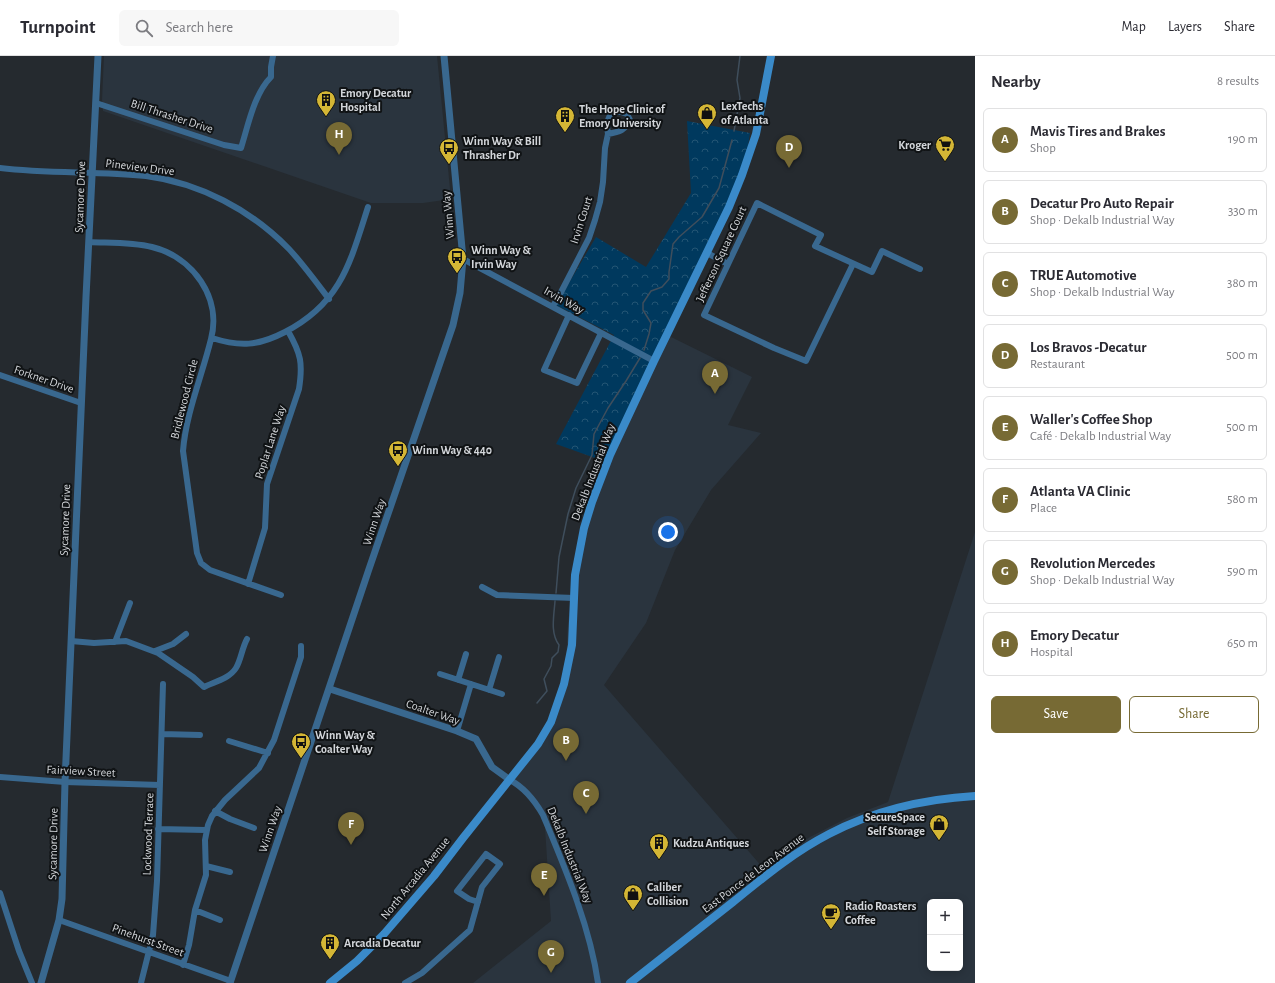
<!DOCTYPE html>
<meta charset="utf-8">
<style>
:root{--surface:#fff;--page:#f7f7f7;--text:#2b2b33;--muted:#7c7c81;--line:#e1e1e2;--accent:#776a34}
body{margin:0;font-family:"Alegreya Sans",sans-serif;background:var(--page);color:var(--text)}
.controls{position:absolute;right:12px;bottom:12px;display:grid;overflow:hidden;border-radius:6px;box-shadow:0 2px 10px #0003}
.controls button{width:36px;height:36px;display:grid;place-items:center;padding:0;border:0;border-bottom:1px solid var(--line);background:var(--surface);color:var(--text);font:20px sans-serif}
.you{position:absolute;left:668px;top:476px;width:14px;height:14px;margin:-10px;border:3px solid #fff;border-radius:50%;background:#1a73e8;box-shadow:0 0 0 6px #1a73e833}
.badge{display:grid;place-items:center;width:26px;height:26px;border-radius:50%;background:var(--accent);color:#fff;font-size:13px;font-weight:700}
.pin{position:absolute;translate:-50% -33px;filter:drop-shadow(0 1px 2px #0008)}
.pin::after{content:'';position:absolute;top:21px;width:14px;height:12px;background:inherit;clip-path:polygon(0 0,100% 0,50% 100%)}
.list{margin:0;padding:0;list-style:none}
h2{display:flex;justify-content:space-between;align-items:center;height:52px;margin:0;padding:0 16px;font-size:17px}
h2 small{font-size:13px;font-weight:400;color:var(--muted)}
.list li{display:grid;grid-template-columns:26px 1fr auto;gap:12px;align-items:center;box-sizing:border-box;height:64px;margin:0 8px 8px;padding:0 8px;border:1px solid var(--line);border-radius:6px}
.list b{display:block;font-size:15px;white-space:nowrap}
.list p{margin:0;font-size:13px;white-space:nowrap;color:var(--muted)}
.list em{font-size:13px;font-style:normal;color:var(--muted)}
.actions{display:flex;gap:8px;padding:12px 16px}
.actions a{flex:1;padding:9px 0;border:1px solid var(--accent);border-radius:6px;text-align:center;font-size:14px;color:var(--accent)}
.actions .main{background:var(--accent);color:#fff}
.icon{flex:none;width:22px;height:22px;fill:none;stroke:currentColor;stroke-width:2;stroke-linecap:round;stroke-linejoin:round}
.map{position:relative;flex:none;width:975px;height:927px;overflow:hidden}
header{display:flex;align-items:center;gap:24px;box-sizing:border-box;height:56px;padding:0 20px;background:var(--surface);border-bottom:1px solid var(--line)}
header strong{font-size:19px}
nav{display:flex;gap:22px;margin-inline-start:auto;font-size:14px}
.search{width:280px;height:36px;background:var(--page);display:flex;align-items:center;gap:10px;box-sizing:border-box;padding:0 14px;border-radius:6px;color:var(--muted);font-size:15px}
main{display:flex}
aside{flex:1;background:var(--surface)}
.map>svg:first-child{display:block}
.built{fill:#2a343e;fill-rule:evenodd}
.forest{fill:url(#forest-crowns)}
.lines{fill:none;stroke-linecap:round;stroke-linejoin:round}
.stream{stroke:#3f4e5c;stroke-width:1.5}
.minor{stroke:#39688f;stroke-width:6}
.tertiary{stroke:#39688f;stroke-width:7}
.secondary{stroke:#3a8ac9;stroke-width:8}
.labels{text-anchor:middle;stroke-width:4;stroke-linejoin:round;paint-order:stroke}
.poi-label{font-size:12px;font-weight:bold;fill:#d3d6da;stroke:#101315;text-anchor:start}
.street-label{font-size:12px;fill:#d3d6da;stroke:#101315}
</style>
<header>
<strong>Turnpoint</strong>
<div class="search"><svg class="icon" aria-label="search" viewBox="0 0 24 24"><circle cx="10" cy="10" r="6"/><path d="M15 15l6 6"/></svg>Search here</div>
<nav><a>Map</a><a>Layers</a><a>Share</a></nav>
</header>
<main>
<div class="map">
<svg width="975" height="927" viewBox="0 0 975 927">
<defs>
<pattern id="forest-crowns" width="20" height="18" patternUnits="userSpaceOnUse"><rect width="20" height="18" fill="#00395e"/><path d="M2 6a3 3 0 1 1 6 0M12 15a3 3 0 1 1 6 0" fill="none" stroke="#245574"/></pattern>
</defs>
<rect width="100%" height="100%" fill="#252a2f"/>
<path class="built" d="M 104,0 L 437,0 L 451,143 L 423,147 L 371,147 L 103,55 L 102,44 Z
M 667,279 L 752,321 L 728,369 L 761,377 L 711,434 L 675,494 L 646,567 L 604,629 L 764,813 L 810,781 L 847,762 L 888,746 L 975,476 L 975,927 L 473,927 L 551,865 L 544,756 L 510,723 L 548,669 L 558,648 L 566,606 L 568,566 L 581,479 L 609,407 ZM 930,846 L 960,846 L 960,912 L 930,912 Z"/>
<path class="forest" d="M 687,65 L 750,77 L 742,130 L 667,279 L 609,407 L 556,388 L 614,279 L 556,249 L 596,181 L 646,211 L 691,137 Z"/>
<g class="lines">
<path class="stream" d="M 734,75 L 740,42 L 737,24 L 740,0
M 644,294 L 649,278 L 651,267 L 643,254 L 643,247 L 651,235 L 662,231 L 669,223 L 669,216 L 673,188 L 679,181 L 702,161 L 719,132 L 732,84
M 556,537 L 559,501 L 568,458 L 576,432 L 592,399 L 594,378 L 608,352 L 626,325 L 640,302
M 537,647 L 547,635 L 544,623 L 551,610 L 552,602 L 558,596 L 559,589 C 550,577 554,560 555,545"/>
<path class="minor" d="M 96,47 L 224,89 L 241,92 C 248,70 254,38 271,21 L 271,11 L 273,0
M 0,112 C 48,118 97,115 146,120 C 200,127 251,154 289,193 C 303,208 316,226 329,243
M 89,186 C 110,187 132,186 152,191 C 193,201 222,242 211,283 C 202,320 186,357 183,395 L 197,497 L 201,507 L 210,514 L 281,539
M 707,197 L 728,208
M 463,203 L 654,305
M 853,208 L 806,305 L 774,292 L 704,259 L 757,147 L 821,179 L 815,190 L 872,216 L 882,195 L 920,213
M 553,250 L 559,240 L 589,182 L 595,164 L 600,146 L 603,126 L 605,92 L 608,78 L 607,71 L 608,64 L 610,59 L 614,56 L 621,56 L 627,58 L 630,64 C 626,74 619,76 608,78
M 569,259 L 544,314 L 577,327 L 601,277
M 212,282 C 240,291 258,290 285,276 C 341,247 350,207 368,151
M 0,319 L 81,347
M 248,528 L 265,472 L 267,428 L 299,333 C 303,307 301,298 288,275
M 482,531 L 497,539 L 574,542
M 71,585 L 94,587 L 126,585 L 158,597 L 193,621 L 204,631 C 214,626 229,623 236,612 C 241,604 242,592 247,583
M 115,586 L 130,547
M 155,595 L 173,588 L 186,578
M 440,618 L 502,638
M 458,624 L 466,598
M 489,634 L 499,601
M 457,675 L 471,628
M 162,678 L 200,679
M 229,685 L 268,697
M 0,721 L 65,726 L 160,729
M 510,724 C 525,732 535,745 543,759 C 565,812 590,870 598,927
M 215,755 L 230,763 L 254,772
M 158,773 L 206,774
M 206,810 L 230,816
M 0,837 L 19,895 L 32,927
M 195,854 L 220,864
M 59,864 L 231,925
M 183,909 L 189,889 L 195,854 L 206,819 L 205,784 L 208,769 L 212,760 L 225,744 L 259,712 L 274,684 L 301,601 L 301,590
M 141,927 L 153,879 L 157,825 L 163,628
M 405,927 L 422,917 L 470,874 L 482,831 L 500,808 L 486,798 L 457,835 L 469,843 L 478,846"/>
<path class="tertiary" d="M 330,633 L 457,675 L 476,683 L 492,711 L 510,724
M 41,927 L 59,864 L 62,843 L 65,726 L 86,241 L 98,0
M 230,927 L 369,513 L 453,269 L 460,237 L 463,203 L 444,0"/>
<path class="secondary" d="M 330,927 L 357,905 L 384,878 L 434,820 L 463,782 L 538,688 L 551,666 L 564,628 L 572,589 L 575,519 L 584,472 L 592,446 L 610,399 L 654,305 L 729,151 L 742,119 L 756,78 L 771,0
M 630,927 C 664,900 699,873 733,846 C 764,821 794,796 829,778 C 875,754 924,743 975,740"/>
</g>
<defs>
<g id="building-pin" transform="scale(1)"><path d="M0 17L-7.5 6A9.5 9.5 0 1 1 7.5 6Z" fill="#d4b635" stroke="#101315"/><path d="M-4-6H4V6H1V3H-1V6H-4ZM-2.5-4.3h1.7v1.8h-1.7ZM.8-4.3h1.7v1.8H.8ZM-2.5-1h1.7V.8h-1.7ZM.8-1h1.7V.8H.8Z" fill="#111"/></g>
<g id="shop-pin" transform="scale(1)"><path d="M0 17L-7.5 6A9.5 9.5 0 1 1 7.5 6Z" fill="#d4b635" stroke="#101315"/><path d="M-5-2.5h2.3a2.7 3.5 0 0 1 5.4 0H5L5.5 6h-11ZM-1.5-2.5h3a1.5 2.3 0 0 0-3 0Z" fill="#111"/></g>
<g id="supermarket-pin" transform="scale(1)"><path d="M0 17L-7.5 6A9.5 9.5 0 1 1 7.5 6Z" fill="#d4b635" stroke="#101315"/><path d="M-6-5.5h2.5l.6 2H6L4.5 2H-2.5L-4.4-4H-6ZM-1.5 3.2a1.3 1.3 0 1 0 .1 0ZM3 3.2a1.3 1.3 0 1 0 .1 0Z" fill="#111"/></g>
<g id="bus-pin" transform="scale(1)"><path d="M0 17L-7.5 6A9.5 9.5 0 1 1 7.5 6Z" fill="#d4b635" stroke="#101315"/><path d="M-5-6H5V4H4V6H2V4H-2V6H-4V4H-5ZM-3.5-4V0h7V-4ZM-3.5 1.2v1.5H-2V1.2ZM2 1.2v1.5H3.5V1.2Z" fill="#111"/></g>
<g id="cafe-pin" transform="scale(1)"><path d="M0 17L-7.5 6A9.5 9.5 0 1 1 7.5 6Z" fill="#d4b635" stroke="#101315"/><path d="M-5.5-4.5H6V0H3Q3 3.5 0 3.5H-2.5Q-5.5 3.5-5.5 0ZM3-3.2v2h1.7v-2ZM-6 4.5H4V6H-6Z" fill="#111"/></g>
</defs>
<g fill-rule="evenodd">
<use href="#building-pin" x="326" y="44"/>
<use href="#shop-pin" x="707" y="57"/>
<use href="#building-pin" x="565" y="60"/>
<use href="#supermarket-pin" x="945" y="89"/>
<use href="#bus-pin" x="449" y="92"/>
<use href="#bus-pin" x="457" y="201"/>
<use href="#bus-pin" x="398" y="394"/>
<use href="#bus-pin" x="301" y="686"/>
<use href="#shop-pin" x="939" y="768"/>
<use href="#building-pin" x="659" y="787"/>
<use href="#shop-pin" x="633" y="838"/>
<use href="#cafe-pin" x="831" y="857"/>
<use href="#building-pin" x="330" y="887"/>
</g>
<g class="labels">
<g class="poi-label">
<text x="340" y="41">Emory Decatur<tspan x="340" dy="14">Hospital</tspan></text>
<text x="721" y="54">LexTechs<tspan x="721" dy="14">of Atlanta</tspan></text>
<text x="579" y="57">The Hope Clinic of<tspan x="579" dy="14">Emory University</tspan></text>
<text x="463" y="89">Winn Way &amp; Bill<tspan x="463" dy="14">Thrasher Dr</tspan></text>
<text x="931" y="93" text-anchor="end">Kroger</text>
<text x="471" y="198">Winn Way &amp;<tspan x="471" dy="14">Irvin Way</tspan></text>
<text x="412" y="398">Winn Way &amp; 440</text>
<text x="315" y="683">Winn Way &amp;<tspan x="315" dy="14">Coalter Way</tspan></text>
<text x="925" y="765" text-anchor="end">SecureSpace<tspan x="925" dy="14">Self Storage</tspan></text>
<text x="673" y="791">Kudzu Antiques</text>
<text x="647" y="835">Caliber<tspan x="647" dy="14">Collision</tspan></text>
<text x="845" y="854">Radio Roasters<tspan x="845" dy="14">Coffee</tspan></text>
<text x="344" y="891">Arcadia Decatur</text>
</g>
<g class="street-label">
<text transform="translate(172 60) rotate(18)" y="4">Bill Thrasher Drive</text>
<text transform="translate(140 111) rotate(7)" y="4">Pineview Drive</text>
<text transform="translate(80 141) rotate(-88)" y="4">Sycamore Drive</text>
<text transform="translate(448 159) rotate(-95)" y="4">Winn Way</text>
<text transform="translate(581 164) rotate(-72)" y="4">Irvin Court</text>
<text transform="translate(721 198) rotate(-65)" y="4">Jefferson Square Court</text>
<text transform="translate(564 244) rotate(29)" y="4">Irvin Way</text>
<text transform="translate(44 323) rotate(19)" y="4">Forkner Drive</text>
<text transform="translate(184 343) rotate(-76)" y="4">Bridlewood Circle</text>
<text transform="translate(270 386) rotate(-72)" y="4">Poplar Lane Way</text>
<text transform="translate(593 416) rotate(-69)" y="4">Dekalb Industrial Way</text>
<text transform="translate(65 464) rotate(-88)" y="4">Sycamore Drive</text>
<text transform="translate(374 466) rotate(-71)" y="4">Winn Way</text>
<text transform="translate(433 656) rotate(19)" y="4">Coalter Way</text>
<text transform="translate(81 715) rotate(3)" y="4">Fairview Street</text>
<text transform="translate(270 773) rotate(-71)" y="4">Winn Way</text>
<text transform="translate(148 778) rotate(-88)" y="4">Lockwood Terrace</text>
<text transform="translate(53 788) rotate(-89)" y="4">Sycamore Drive</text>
<text transform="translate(570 799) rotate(68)" y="4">Dekalb Industrial Way</text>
<text transform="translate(753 817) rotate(-37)" y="4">East Ponce de Leon Avenue</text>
<text transform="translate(415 822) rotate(-51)" y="4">North Arcadia Avenue</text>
<text transform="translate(148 884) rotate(20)" y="4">Pinehurst Street</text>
</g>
</g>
</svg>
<div class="controls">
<button>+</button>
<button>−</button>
</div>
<div class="you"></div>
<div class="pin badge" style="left:715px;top:338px">A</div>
<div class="pin badge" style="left:566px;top:705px">B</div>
<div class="pin badge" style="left:586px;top:758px">C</div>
<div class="pin badge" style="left:789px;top:112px">D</div>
<div class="pin badge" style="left:544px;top:840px">E</div>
<div class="pin badge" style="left:351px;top:789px">F</div>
<div class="pin badge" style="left:551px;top:917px">G</div>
<div class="pin badge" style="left:339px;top:99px">H</div>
</div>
<aside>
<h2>Nearby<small>8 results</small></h2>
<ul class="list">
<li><span class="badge">A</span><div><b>Mavis Tires and Brakes</b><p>Shop</p></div><em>190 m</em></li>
<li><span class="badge">B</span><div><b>Decatur Pro Auto Repair</b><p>Shop · Dekalb Industrial Way</p></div><em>330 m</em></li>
<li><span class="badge">C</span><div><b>TRUE Automotive</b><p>Shop · Dekalb Industrial Way</p></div><em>380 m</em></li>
<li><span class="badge">D</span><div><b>Los Bravos -Decatur</b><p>Restaurant</p></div><em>500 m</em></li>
<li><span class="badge">E</span><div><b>Waller's Coffee Shop</b><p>Café · Dekalb Industrial Way</p></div><em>500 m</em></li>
<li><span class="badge">F</span><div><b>Atlanta VA Clinic</b><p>Place</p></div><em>580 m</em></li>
<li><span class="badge">G</span><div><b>Revolution Mercedes</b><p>Shop · Dekalb Industrial Way</p></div><em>590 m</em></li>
<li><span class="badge">H</span><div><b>Emory Decatur</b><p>Hospital</p></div><em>650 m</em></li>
</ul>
<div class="actions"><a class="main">Save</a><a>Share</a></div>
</aside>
</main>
